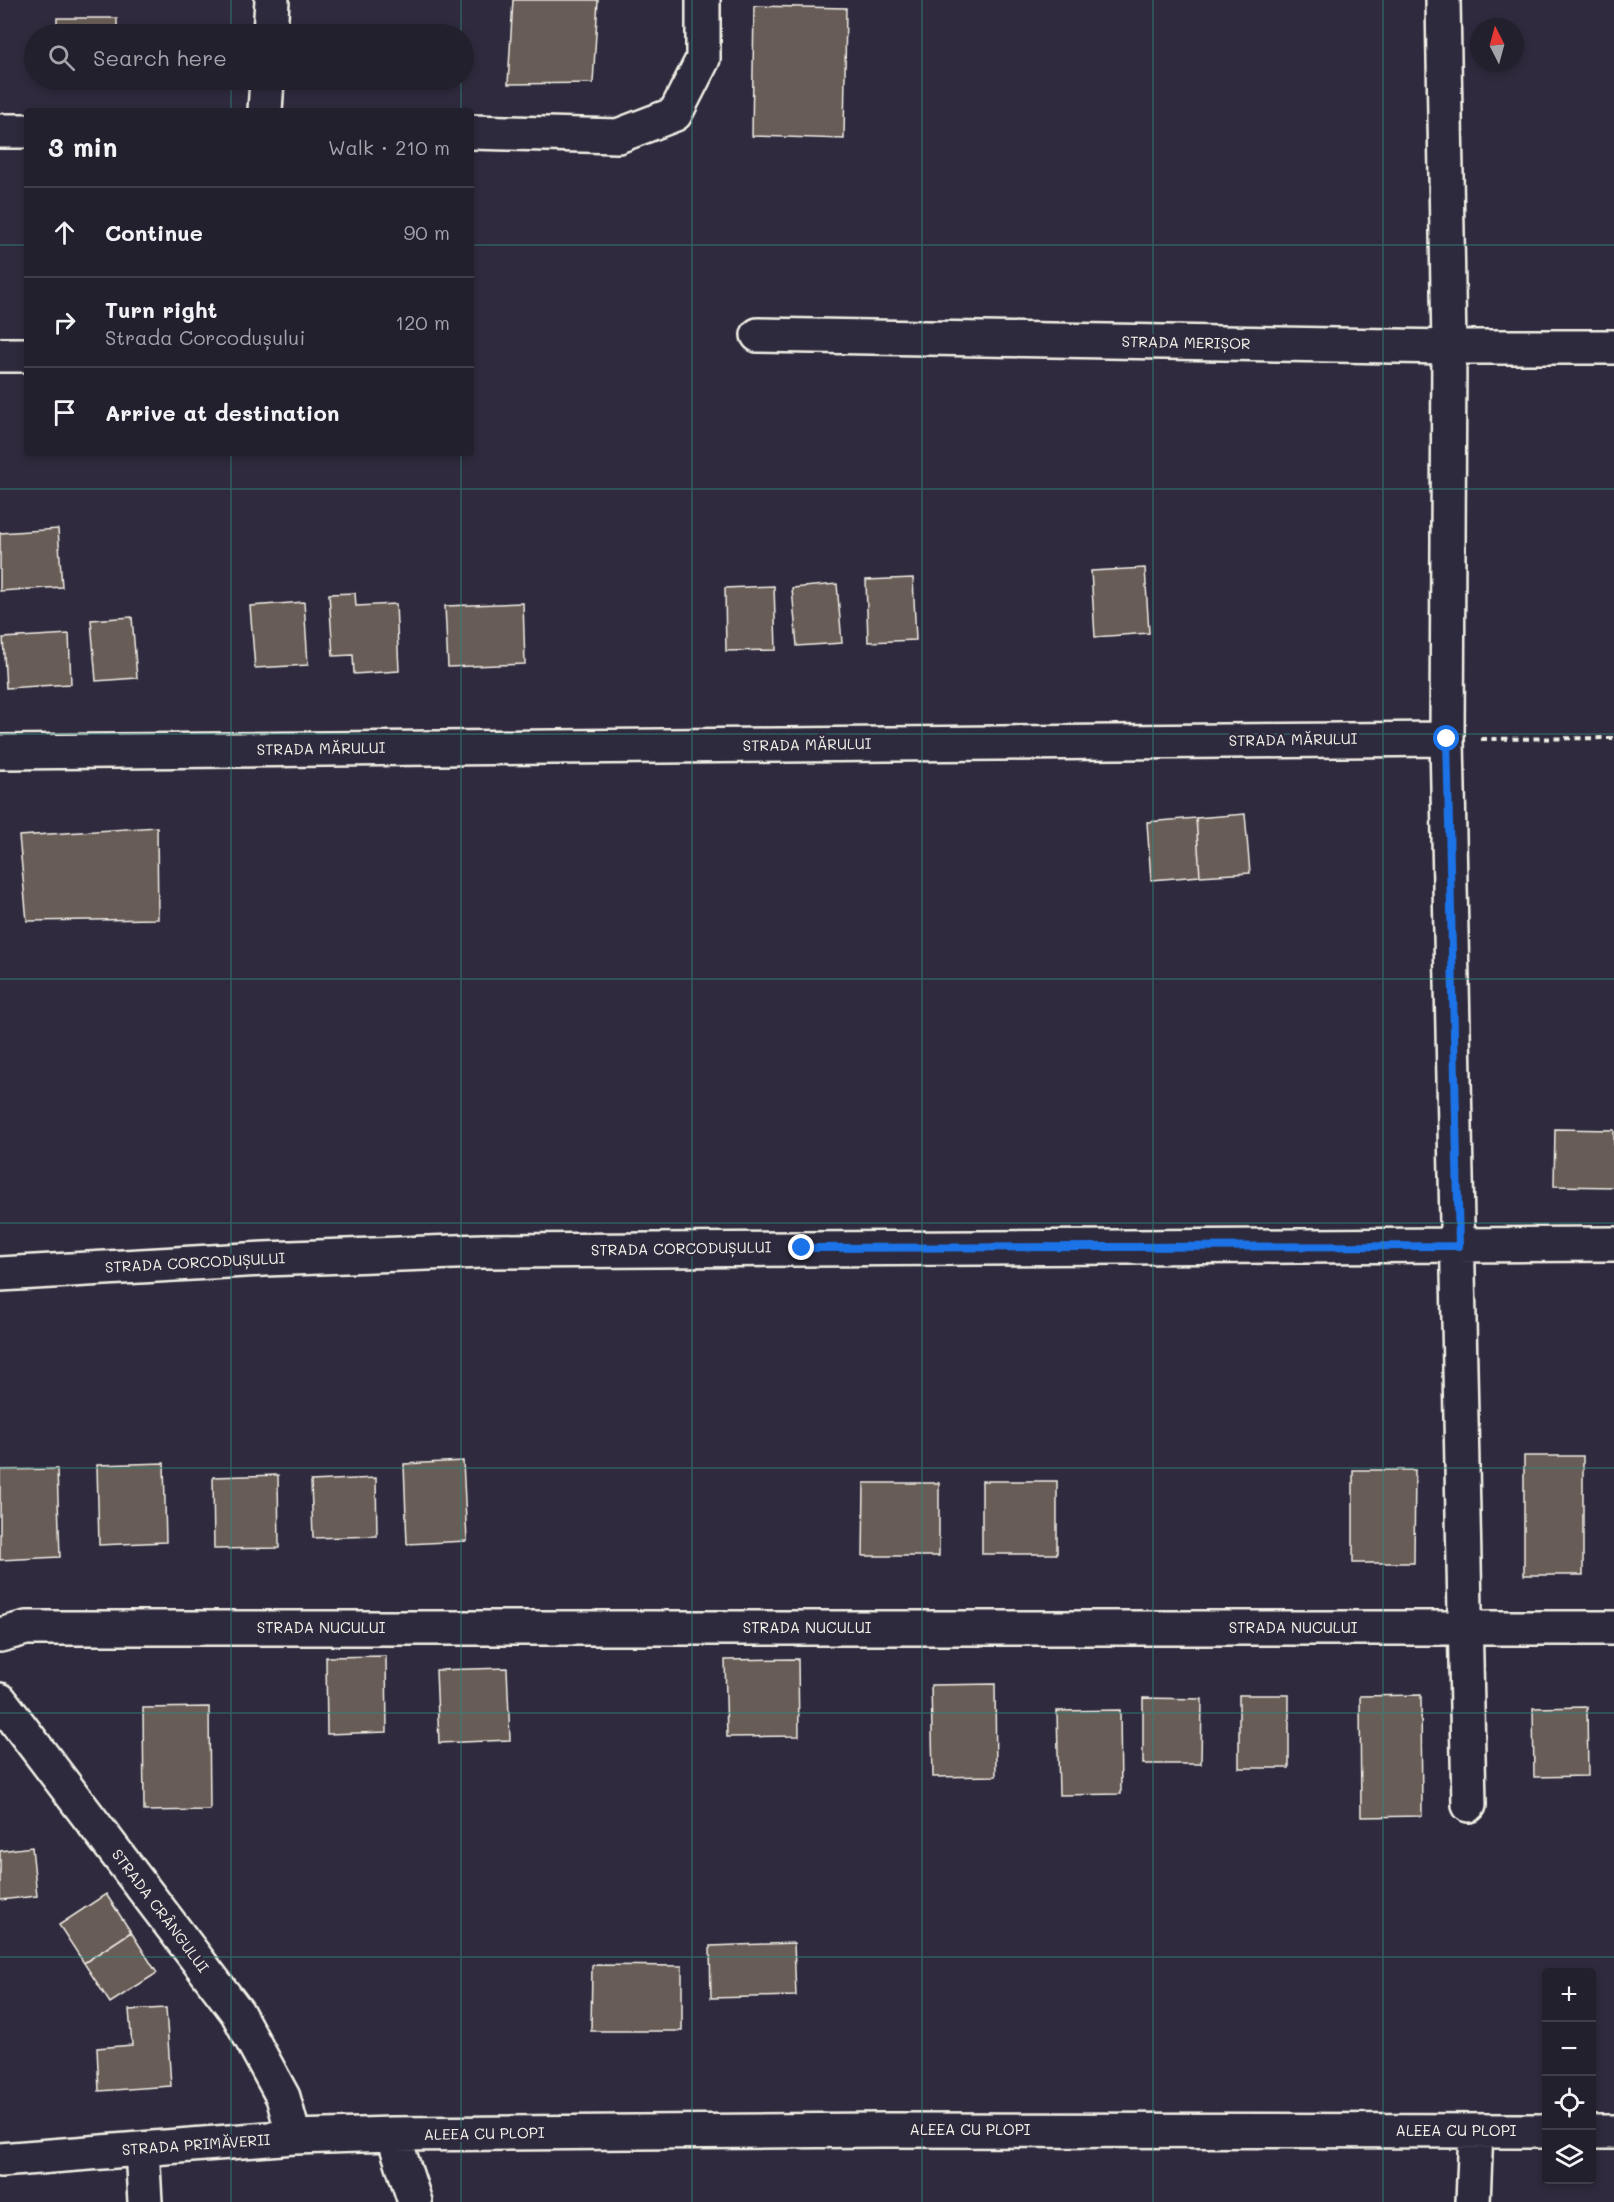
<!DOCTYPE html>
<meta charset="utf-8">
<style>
:root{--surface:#23202e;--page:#2b2836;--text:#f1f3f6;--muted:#a3a3aa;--line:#403e4a}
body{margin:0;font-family:Mali,sans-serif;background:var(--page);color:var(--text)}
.controls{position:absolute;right:18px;bottom:18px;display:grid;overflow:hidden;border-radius:6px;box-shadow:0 3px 9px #0003}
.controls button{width:54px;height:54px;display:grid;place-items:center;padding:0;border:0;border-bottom:2px solid var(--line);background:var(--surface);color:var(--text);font:30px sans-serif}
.compass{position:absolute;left:1470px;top:18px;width:54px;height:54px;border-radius:50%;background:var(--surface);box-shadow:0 3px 9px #0003;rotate:354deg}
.stop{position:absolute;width:18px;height:18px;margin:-14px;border:4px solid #1a73e8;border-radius:50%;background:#fff}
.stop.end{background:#1a73e8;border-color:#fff;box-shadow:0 2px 6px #0008}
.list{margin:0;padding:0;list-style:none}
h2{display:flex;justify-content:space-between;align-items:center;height:78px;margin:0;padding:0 24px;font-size:26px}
h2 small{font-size:20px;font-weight:400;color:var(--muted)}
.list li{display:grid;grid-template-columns:39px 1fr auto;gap:18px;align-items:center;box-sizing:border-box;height:90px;padding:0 24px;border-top:2px solid var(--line)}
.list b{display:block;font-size:22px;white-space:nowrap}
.list p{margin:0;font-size:20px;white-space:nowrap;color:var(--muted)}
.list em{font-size:20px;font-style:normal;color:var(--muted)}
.icon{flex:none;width:33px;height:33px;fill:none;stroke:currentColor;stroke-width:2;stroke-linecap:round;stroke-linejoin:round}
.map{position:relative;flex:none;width:1614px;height:2202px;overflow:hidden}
.search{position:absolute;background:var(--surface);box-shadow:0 3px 9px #0003;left:24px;top:24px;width:450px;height:66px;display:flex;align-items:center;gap:15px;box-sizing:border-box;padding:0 21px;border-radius:33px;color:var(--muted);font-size:22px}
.panel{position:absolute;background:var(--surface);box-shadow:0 3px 9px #0003;left:24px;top:108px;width:450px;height:348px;border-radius:6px}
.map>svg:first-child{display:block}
.building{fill:#685b57;stroke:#f4f1e8;stroke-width:1.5}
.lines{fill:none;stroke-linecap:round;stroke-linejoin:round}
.minor-casing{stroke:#f4f1e8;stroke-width:38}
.path{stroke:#f4f1e8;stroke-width:4;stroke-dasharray:6 4.5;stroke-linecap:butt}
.minor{stroke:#2f2a3d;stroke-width:33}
.route{stroke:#1a73e8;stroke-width:8}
.grid{fill:none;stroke:#318880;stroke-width:1.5;stroke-opacity:0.55}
.labels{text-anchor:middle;stroke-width:5;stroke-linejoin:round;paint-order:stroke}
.street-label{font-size:15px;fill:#f4f1e8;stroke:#2f2a3d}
</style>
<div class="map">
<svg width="1614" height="2202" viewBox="0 0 1614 2202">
<rect width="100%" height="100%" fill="#2f2a3d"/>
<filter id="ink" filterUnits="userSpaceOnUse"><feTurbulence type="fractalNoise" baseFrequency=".0167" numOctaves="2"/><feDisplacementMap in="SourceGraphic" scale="12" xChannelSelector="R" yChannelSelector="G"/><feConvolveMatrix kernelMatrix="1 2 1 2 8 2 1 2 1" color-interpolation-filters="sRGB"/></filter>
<g filter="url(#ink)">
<path class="building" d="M 513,0 L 598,0 L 593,83 L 508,84 Z
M 754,6 L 846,8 L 844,139 L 752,136 Z
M 57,18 L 117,18 L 117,34 L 57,34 Z
M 202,29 L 202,34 L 137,34 L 137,30 Z
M 58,529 L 62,587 L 0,591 L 0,533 Z
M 1145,568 L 1149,633 L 1095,637 L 1091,571 Z
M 913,578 L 916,640 L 868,642 L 866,580 Z
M 837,584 L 842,643 L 797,646 L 792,588 Z
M 774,586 L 776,650 L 726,651 L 725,588 Z
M 355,593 L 356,606 L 396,604 L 399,671 L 354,674 L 353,655 L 333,656 L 329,594 Z
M 304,602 L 308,665 L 255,668 L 250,606 Z
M 523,603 L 525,664 L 448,667 L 445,606 Z
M 132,617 L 137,678 L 96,681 L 91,620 Z
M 69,634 L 71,684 L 6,688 L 3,638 Z
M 1245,814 L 1250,873 L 1200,876 L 1196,818 Z
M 1196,818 L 1200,876 L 1151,880 L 1147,822 Z
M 157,827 L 158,919 L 27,921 L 19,836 Z
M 1555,1129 L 1614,1130 L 1614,1187 L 1554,1186 Z
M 1524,1456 L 1583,1456 L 1583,1575 L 1524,1575 Z
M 463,1461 L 467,1541 L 407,1544 L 404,1464 Z
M 164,1463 L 166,1542 L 99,1545 L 97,1465 Z
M 57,1469 L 60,1557 L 0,1560 L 0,1470 Z
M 1353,1470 L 1415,1470 L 1414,1563 L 1353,1563 Z
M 278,1475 L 279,1548 L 214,1549 L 213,1477 Z
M 376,1478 L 377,1536 L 313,1538 L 311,1481 Z
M 982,1481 L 1057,1481 L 1057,1554 L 982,1554 Z
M 864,1483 L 939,1483 L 939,1556 L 863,1556 Z
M 386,1656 L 387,1732 L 327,1734 L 326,1657 Z
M 798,1659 L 799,1736 L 727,1737 L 725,1660 Z
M 507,1668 L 510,1740 L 439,1743 L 436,1670 Z
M 995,1684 L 996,1776 L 933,1777 L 931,1685 Z
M 1239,1695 L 1289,1695 L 1289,1768 L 1239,1768 Z
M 1421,1695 L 1422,1816 L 1361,1817 L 1360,1696 Z
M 1143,1698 L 1202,1699 L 1201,1764 L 1143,1764 Z
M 209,1707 L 210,1810 L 144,1811 L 143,1708 Z
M 1587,1707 L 1588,1776 L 1534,1777 L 1533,1708 Z
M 1120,1710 L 1121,1794 L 1059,1795 L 1057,1711 Z
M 32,1847 L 37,1896 L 0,1900 L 0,1851 Z
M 106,1894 L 131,1932 L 84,1963 L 59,1925 Z
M 131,1932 L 157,1973 L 110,2003 L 84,1963 Z
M 794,1943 L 796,1996 L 711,1998 L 710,1946 Z
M 592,1965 L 682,1966 L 682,2031 L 591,2031 Z
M 166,2008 L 171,2086 L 99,2091 L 97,2048 L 132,2045 L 129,2010 Z"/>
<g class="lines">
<g class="minor-casing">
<path id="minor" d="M 1443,0 L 1449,347 L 1447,739 L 1469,1805
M 270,34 L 272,0
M 265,111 L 267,80
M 0,131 L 27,131
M 471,132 L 618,136 L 675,114 L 703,59 L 703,0
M 758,335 L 1449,347 L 1614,347
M 0,355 L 27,355
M 0,752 L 1447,739
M 0,1274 L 264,1259 L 482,1251 L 1614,1244
M 0,1635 L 26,1628 L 1614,1628
M 0,1700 L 237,2012 L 283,2097 L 294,2137
M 1592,2132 L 1614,2132
M 393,2134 L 415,2202
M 142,2149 L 145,2202
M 0,2160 L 294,2137 L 393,2134 L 883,2130 L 1546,2131
M 1473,2202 L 1476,2131"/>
</g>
<path class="path" d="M 1481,739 L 1614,738"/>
<use href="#minor" class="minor"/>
</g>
</g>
<g class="lines" filter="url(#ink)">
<path class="route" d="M 802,1248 L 1459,1246 L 1447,739"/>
</g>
<path class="grid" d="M 231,0 L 231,34M 461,0 L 461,34M 692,0 L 692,2202M 922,0 L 922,2202M 1153,0 L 1153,2202M 1383,0 L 1383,2202M 231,80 L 231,111M 461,80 L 461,111M 0,245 L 27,245M 471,245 L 1614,245M 231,453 L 231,2202M 461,453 L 461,2202M 0,489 L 1614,489M 0,734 L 1614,734M 0,979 L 1614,979M 0,1223 L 1614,1223M 0,1468 L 1614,1468M 0,1713 L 1614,1713M 0,1957 L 1614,1957"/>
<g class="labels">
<g class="street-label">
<text transform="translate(1186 343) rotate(1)" y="5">STRADA MERIȘOR</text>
<text transform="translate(1293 740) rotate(-1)" y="5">STRADA MĂRULUI</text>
<text transform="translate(807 745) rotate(-1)" y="5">STRADA MĂRULUI</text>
<text transform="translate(321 749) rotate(-1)" y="5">STRADA MĂRULUI</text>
<text transform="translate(681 1249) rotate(-1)" y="5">STRADA CORCODUȘULUI</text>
<text transform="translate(195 1263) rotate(-3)" y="5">STRADA CORCODUȘULUI</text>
<text x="321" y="1633">STRADA NUCULUI</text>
<text x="807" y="1633">STRADA NUCULUI</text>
<text x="1293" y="1633">STRADA NUCULUI</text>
<text transform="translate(160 1911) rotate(53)" y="5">STRADA CRÂNGULUI</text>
<text x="970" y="2135">ALEEA CU PLOPI</text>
<text x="1456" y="2136">ALEEA CU PLOPI</text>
<text transform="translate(484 2134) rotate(-1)" y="5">ALEEA CU PLOPI</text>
<text transform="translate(196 2145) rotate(-4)" y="5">STRADA PRIMĂVERII</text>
</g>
</g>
</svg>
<div class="controls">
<button>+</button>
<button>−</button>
<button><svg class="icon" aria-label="locate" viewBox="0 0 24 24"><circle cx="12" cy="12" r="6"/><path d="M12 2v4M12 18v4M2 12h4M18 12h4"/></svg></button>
<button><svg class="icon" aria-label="layers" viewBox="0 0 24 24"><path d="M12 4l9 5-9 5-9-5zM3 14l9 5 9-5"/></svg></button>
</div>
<svg class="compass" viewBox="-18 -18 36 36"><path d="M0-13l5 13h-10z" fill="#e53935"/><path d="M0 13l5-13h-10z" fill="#a3a3aa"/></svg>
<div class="stop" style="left:1447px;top:739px"></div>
<div class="stop end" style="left:802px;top:1248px"></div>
<div class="search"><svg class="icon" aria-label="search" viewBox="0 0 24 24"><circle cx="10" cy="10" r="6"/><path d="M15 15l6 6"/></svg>Search here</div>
<section class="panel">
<h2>3 min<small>Walk · 210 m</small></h2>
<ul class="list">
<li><svg class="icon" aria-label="ahead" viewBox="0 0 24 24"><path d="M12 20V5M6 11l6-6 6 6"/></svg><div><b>Continue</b></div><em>90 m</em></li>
<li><svg class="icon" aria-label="right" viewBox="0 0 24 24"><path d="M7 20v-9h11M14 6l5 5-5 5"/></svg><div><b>Turn right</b><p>Strada Corcodușului</p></div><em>120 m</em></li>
<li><svg class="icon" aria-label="arrive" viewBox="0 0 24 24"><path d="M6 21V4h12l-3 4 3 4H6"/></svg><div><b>Arrive at destination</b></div></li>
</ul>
</section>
</div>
